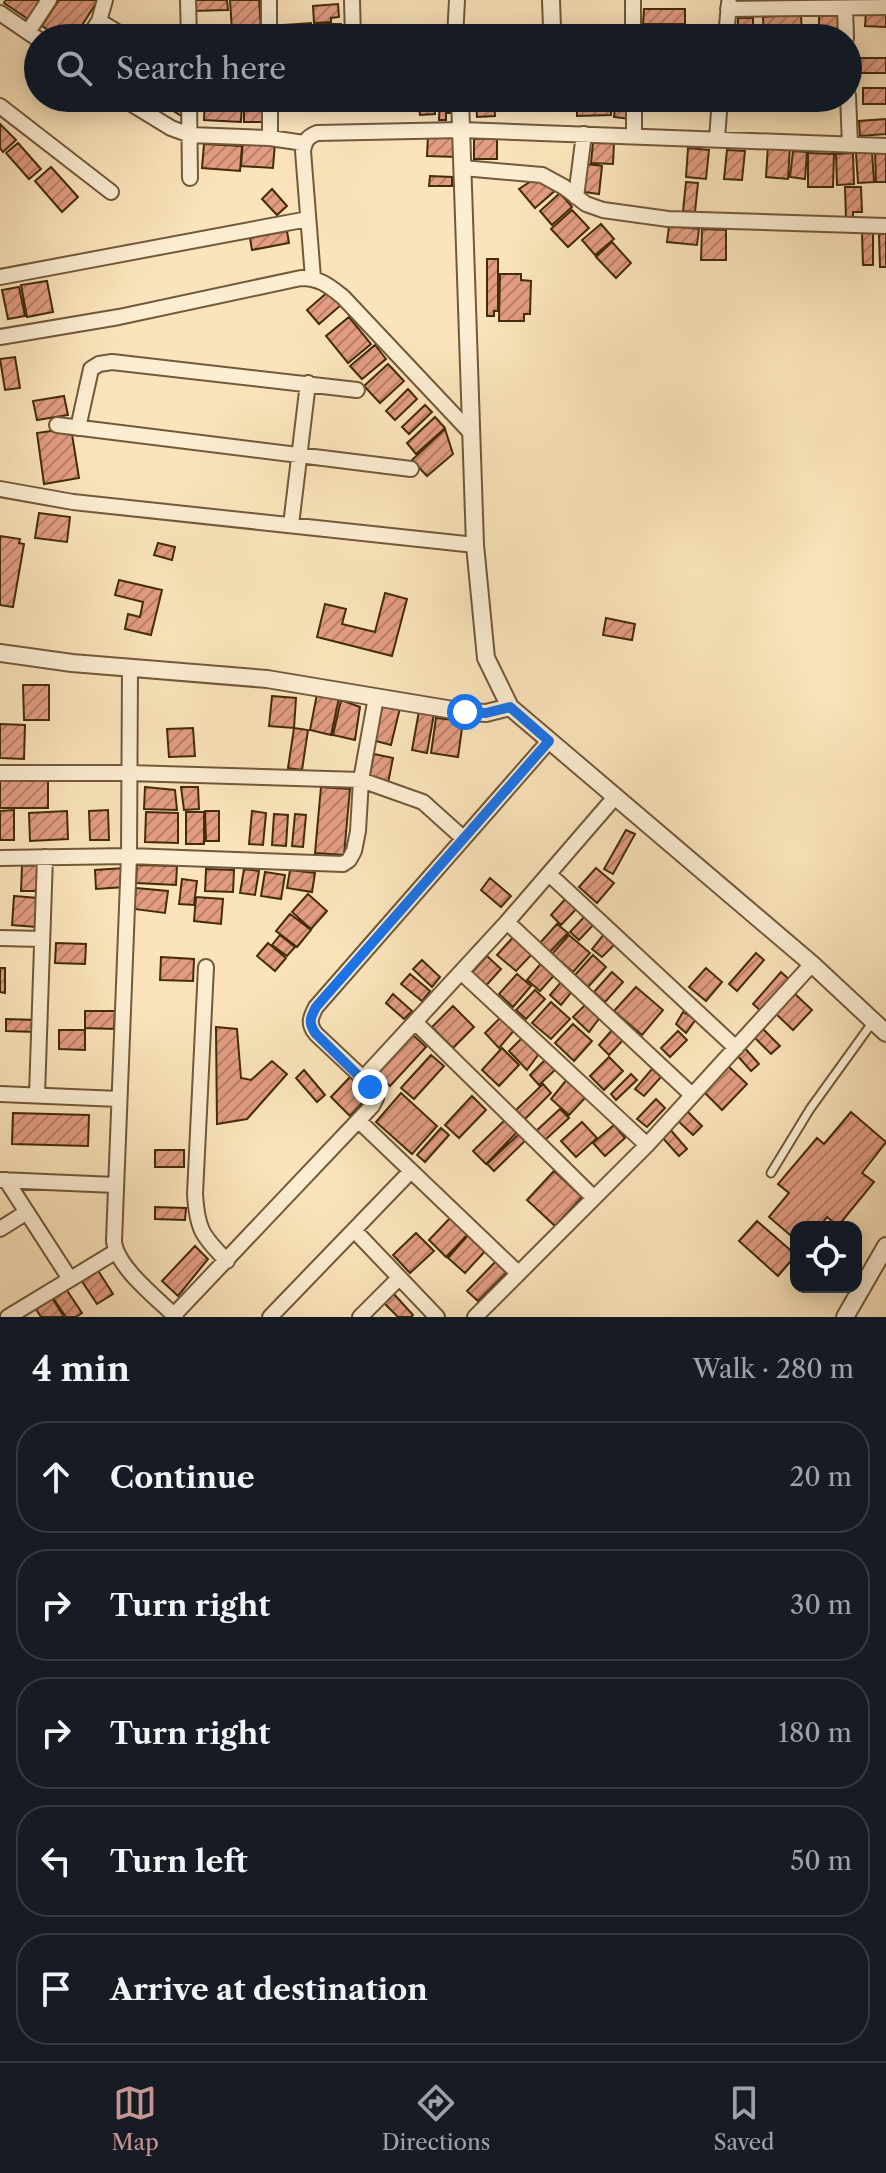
<!DOCTYPE html>
<meta charset="utf-8">
<style>
:root{--surface:#171b24;--page:#242831;--text:#f1f3f6;--muted:#9ea1a6;--line:#363941;--accent:#c59692}
body{margin:0;font-family:"Libre Caslon Text",serif;background:var(--page);color:var(--text)}
.controls{position:absolute;right:24px;bottom:24px;display:grid;overflow:hidden;border-radius:16px;box-shadow:0 4px 20px #0003}
.controls button{width:72px;height:72px;display:grid;place-items:center;padding:0;border:0;border-bottom:2px solid var(--line);background:var(--surface);color:var(--text);font:40px sans-serif}
.stop{position:absolute;width:24px;height:24px;margin:-18px;border:6px solid #1a73e8;border-radius:50%;background:#fff}
.stop.end{background:#1a73e8;border-color:#fff;box-shadow:0 2px 8px #0008}
.list{margin:0;padding:0;list-style:none}
h2{display:flex;justify-content:space-between;align-items:center;height:104px;margin:0;padding:0 32px;font-size:34px}
h2 small{font-size:26px;font-weight:400;color:var(--muted)}
.list li{display:grid;grid-template-columns:52px 1fr auto;gap:24px;align-items:center;box-sizing:border-box;height:112px;margin:0 16px 16px;padding:0 16px;border:2px solid var(--line);border-radius:32px}
.list b{display:block;font-size:30px;white-space:nowrap}
.list em{font-size:26px;font-style:normal;color:var(--muted)}
.icon{flex:none;width:44px;height:44px;fill:none;stroke:currentColor;stroke-width:2;stroke-linecap:round;stroke-linejoin:round}
.map{position:relative;flex:none;width:886px;height:1317px;overflow:hidden}
.search{position:absolute;background:var(--surface);box-shadow:0 4px 20px #0003;left:24px;right:24px;top:24px;height:88px;display:flex;align-items:center;gap:20px;box-sizing:border-box;padding:0 28px;border-radius:44px;color:var(--muted);font-size:30px}
.sheet{height:744px;background:var(--surface)}
nav{display:flex;justify-content:space-around;align-items:center;box-sizing:border-box;height:112px;border-top:2px solid var(--line);background:var(--surface);font-size:22px;color:var(--muted)}
nav a{display:grid;justify-items:center;gap:4px}
nav .on{color:var(--accent)}
.map>svg:first-child{display:block}
.building{fill:url(#building-hatch);stroke:#442b0c;stroke-width:2}
.lines{fill:none;stroke-linecap:round;stroke-linejoin:round}
.service-casing{stroke:#725938;stroke-width:11}
.minor-casing{stroke:#725938;stroke-width:18}
.tertiary-casing{stroke:#725938;stroke-width:20}
.service{stroke:#fcedd3;stroke-width:7}
.minor{stroke:#fcedd3;stroke-width:14}
.tertiary{stroke:#fcedd3;stroke-width:16}
.route{stroke:#1a73e8;stroke-width:10}
</style>
<div class="map">
<svg width="886" height="1317" viewBox="0 0 886 1317">
<defs>
<pattern id="building-hatch" width="6" height="6" patternUnits="userSpaceOnUse" patternTransform="scale(2)"><rect width="6" height="6" fill="#e39d83"/><path d="M-1 1l2-2M0 6l6-6M5 7l2-2" fill="none" stroke="#ba806a"/></pattern>
</defs>
<rect width="100%" height="100%" fill="#fbe4bb"/>
<filter id="stains"><feTurbulence type="fractalNoise" baseFrequency=".0025" numOctaves="4"/><feColorMatrix values="0 0 0 0 .2 0 0 0 0 .09 0 0 0 0 .02 0 0 0 .5 -.17"/></filter>
<radialGradient id="worn" r=".72"><stop offset=".6" stop-color="#630" stop-opacity="0"/><stop offset="1" stop-color="#630" stop-opacity=".3"/></radialGradient>
<path class="building" d="M 6,0 L 40,0 L 28,19 L 4,3 Z
M 59,0 L 98,0 L 74,38 L 60,38 L 42,26 Z
M 192,0 L 227,0 L 228,10 L 192,11 Z
M 230,0 L 259,0 L 261,30 L 232,31 Z
M 338,4 L 339,17 L 331,18 L 331,22 L 314,23 L 313,6 Z
M 644,9 L 685,9 L 685,24 L 643,24 Z
M 866,12 L 886,13 L 886,27 L 865,26 Z
M 801,14 L 802,38 L 764,38 L 763,17 Z
M 841,15 L 842,38 L 819,38 L 819,16 Z
M 738,18 L 753,18 L 753,38 L 738,38 Z
M 311,23 L 312,38 L 284,38 L 284,25 Z
M 315,24 L 341,24 L 341,38 L 315,38 Z
M 226,30 L 226,38 L 192,38 L 192,31 Z
M 236,33 L 268,33 L 268,38 L 236,38 Z
M 860,58 L 886,58 L 886,73 L 860,73 Z
M 863,88 L 886,88 L 886,104 L 863,104 Z
M 165,98 L 184,98 L 183,117 L 162,104 Z
M 418,98 L 437,98 L 434,100 L 435,114 L 420,115 Z
M 440,98 L 457,98 L 456,113 L 446,113 L 446,120 L 439,120 Z
M 476,98 L 494,98 L 495,116 L 477,117 Z
M 577,98 L 611,98 L 611,115 L 577,116 Z
M 616,98 L 632,98 L 630,119 L 614,117 Z
M 205,99 L 242,101 L 241,122 L 204,120 Z
M 244,101 L 269,101 L 269,122 L 244,122 Z
M 886,119 L 886,134 L 860,136 L 859,121 Z
M 0,124 L 16,140 L 3,152 L 0,148 Z
M 428,136 L 459,137 L 458,157 L 427,156 Z
M 497,138 L 497,159 L 474,159 L 474,139 Z
M 243,140 L 275,142 L 273,168 L 241,166 Z
M 593,142 L 614,142 L 613,164 L 591,163 Z
M 18,143 L 41,169 L 29,179 L 6,153 Z
M 204,144 L 242,146 L 240,171 L 202,168 Z
M 768,145 L 790,146 L 788,179 L 766,177 Z
M 688,148 L 709,150 L 706,179 L 686,177 Z
M 727,150 L 745,151 L 742,180 L 724,179 Z
M 875,150 L 886,150 L 886,182 L 876,182 Z
M 793,151 L 807,152 L 805,179 L 790,177 Z
M 872,152 L 874,182 L 858,183 L 856,153 Z
M 808,153 L 834,154 L 833,187 L 808,187 Z
M 853,153 L 854,184 L 837,185 L 836,154 Z
M 587,164 L 602,166 L 599,194 L 584,192 Z
M 51,167 L 78,197 L 62,212 L 35,181 Z
M 430,176 L 452,177 L 452,186 L 429,186 Z
M 536,178 L 556,190 L 535,208 L 519,189 Z
M 686,182 L 698,183 L 695,212 L 683,211 Z
M 845,187 L 861,187 L 862,212 L 853,212 L 853,217 L 846,218 Z
M 272,189 L 287,206 L 277,215 L 262,199 Z
M 560,193 L 572,207 L 552,225 L 540,211 Z
M 572,210 L 589,228 L 568,247 L 551,229 Z
M 601,224 L 614,239 L 595,255 L 582,240 Z
M 669,226 L 699,229 L 697,245 L 667,242 Z
M 702,229 L 726,230 L 726,260 L 701,260 Z
M 287,231 L 289,243 L 252,250 L 250,238 Z
M 862,232 L 873,232 L 873,265 L 863,265 Z
M 879,234 L 886,234 L 886,267 L 880,267 Z
M 612,242 L 631,263 L 616,278 L 596,257 Z
M 487,259 L 498,259 L 498,311 L 494,311 L 494,316 L 487,316 Z
M 500,274 L 521,274 L 521,280 L 531,281 L 530,314 L 524,314 L 524,321 L 499,321 Z
M 47,281 L 53,312 L 27,317 L 21,285 Z
M 19,287 L 25,316 L 8,319 L 2,290 Z
M 329,291 L 341,305 L 319,324 L 307,310 Z
M 349,317 L 371,344 L 348,363 L 326,336 Z
M 375,345 L 386,359 L 362,379 L 350,366 Z
M 15,357 L 20,388 L 5,390 L 0,359 Z
M 388,364 L 404,381 L 380,403 L 364,386 Z
M 408,389 L 417,399 L 395,420 L 386,411 Z
M 64,396 L 68,415 L 37,420 L 33,401 Z
M 425,405 L 432,412 L 409,434 L 402,427 Z
M 435,417 L 445,428 L 416,454 L 407,443 Z
M 71,428 L 79,478 L 44,484 L 37,433 Z
M 445,429 L 453,454 L 427,476 L 412,460 Z
M 39,513 L 70,517 L 67,542 L 35,538 Z
M 0,536 L 20,539 L 19,543 L 24,544 L 13,607 L 0,605 Z
M 158,543 L 175,547 L 172,560 L 154,555 Z
M 119,580 L 162,590 L 151,635 L 125,629 L 128,614 L 140,617 L 143,602 L 115,595 Z
M 385,593 L 407,599 L 392,656 L 317,637 L 325,604 L 346,609 L 342,624 L 375,632 Z
M 606,618 L 635,624 L 632,640 L 603,635 Z
M 23,685 L 49,685 L 49,720 L 24,720 Z
M 317,694 L 339,698 L 331,735 L 310,730 Z
M 272,696 L 296,698 L 294,728 L 269,726 Z
M 341,700 L 360,707 L 355,740 L 333,735 Z
M 381,704 L 400,708 L 391,745 L 372,740 Z
M 419,711 L 434,714 L 427,753 L 412,750 Z
M 436,718 L 463,721 L 458,757 L 431,753 Z
M 0,724 L 25,725 L 24,759 L 0,758 Z
M 193,728 L 195,756 L 169,757 L 167,729 Z
M 294,728 L 308,730 L 302,770 L 288,768 Z
M 374,754 L 393,758 L 388,783 L 369,779 Z
M 0,779 L 48,779 L 48,808 L 0,808 Z
M 145,787 L 175,790 L 177,810 L 144,809 Z
M 181,787 L 198,787 L 199,809 L 184,810 Z
M 321,787 L 350,789 L 344,855 L 315,853 Z
M 14,810 L 14,840 L 0,840 L 0,811 Z
M 108,810 L 109,840 L 90,840 L 89,811 Z
M 67,811 L 68,839 L 30,841 L 29,813 Z
M 205,811 L 219,811 L 219,841 L 206,841 Z
M 252,811 L 266,813 L 263,845 L 249,844 Z
M 146,812 L 178,813 L 178,843 L 145,842 Z
M 186,812 L 204,812 L 204,844 L 186,844 Z
M 274,814 L 288,815 L 286,846 L 272,845 Z
M 295,814 L 306,815 L 303,847 L 292,846 Z
M 626,830 L 635,834 L 613,874 L 604,869 Z
M 39,865 L 40,891 L 21,891 L 22,866 Z
M 137,865 L 177,866 L 176,885 L 136,883 Z
M 124,868 L 125,887 L 96,889 L 95,870 Z
M 596,868 L 614,883 L 597,903 L 579,887 Z
M 206,869 L 234,870 L 233,892 L 205,891 Z
M 244,869 L 259,871 L 255,895 L 240,893 Z
M 290,870 L 315,873 L 312,892 L 287,888 Z
M 265,872 L 285,875 L 281,899 L 261,896 Z
M 490,878 L 511,896 L 501,907 L 481,890 Z
M 182,879 L 197,881 L 194,905 L 179,904 Z
M 136,888 L 168,891 L 165,913 L 134,909 Z
M 308,894 L 327,911 L 311,929 L 292,912 Z
M 14,896 L 38,898 L 36,927 L 12,925 Z
M 568,896 L 579,906 L 561,925 L 551,915 Z
M 196,897 L 223,899 L 221,924 L 194,921 Z
M 290,914 L 311,930 L 297,947 L 276,931 Z
M 587,914 L 596,922 L 579,940 L 570,932 Z
M 557,924 L 568,933 L 550,952 L 540,943 Z
M 605,933 L 617,942 L 602,957 L 592,949 Z
M 280,935 L 295,947 L 287,956 L 272,945 Z
M 569,935 L 590,953 L 573,972 L 552,954 Z
M 514,936 L 533,953 L 516,971 L 497,955 Z
M 56,943 L 86,944 L 85,964 L 55,963 Z
M 268,943 L 286,958 L 275,971 L 257,956 Z
M 756,953 L 764,960 L 737,991 L 729,984 Z
M 593,955 L 606,967 L 588,987 L 575,975 Z
M 487,956 L 501,969 L 482,990 L 468,977 Z
M 161,957 L 194,959 L 193,981 L 160,980 Z
M 422,960 L 440,977 L 432,987 L 413,969 Z
M 544,960 L 557,972 L 540,991 L 527,980 Z
M 0,968 L 5,968 L 5,993 L 0,992 Z
M 706,968 L 722,982 L 706,1001 L 689,987 Z
M 612,972 L 623,982 L 605,1002 L 594,992 Z
M 781,972 L 791,981 L 762,1012 L 753,1004 Z
M 410,974 L 430,991 L 422,1001 L 401,984 Z
M 517,974 L 531,986 L 513,1007 L 499,994 Z
M 562,981 L 574,989 L 561,1005 L 550,995 Z
M 636,987 L 663,1010 L 642,1035 L 614,1011 Z
M 535,990 L 545,999 L 526,1019 L 516,1010 Z
M 794,993 L 812,1010 L 793,1030 L 775,1013 Z
M 393,994 L 412,1011 L 404,1019 L 386,1003 Z
M 551,1002 L 570,1019 L 551,1039 L 532,1023 Z
M 586,1004 L 601,1016 L 589,1032 L 573,1017 Z
M 453,1006 L 474,1027 L 453,1048 L 432,1027 Z
M 85,1011 L 115,1011 L 114,1029 L 85,1028 Z
M 683,1012 L 696,1019 L 686,1033 L 676,1024 Z
M 503,1015 L 516,1028 L 499,1048 L 485,1033 Z
M 6,1019 L 37,1020 L 36,1032 L 6,1031 Z
M 573,1024 L 592,1041 L 574,1061 L 555,1043 Z
M 216,1027 L 237,1029 L 241,1078 L 251,1080 L 272,1061 L 287,1074 L 247,1119 L 217,1124 Z
M 763,1029 L 780,1046 L 771,1054 L 754,1037 Z
M 59,1030 L 85,1030 L 85,1050 L 59,1049 Z
M 612,1030 L 623,1040 L 609,1055 L 599,1045 Z
M 678,1031 L 687,1040 L 670,1057 L 661,1048 Z
M 411,1033 L 426,1047 L 390,1086 L 374,1072 Z
M 524,1036 L 538,1055 L 527,1070 L 509,1051 Z
M 743,1046 L 759,1064 L 751,1071 L 735,1053 Z
M 502,1048 L 519,1065 L 499,1086 L 482,1070 Z
M 431,1055 L 444,1066 L 414,1099 L 401,1088 Z
M 609,1057 L 623,1071 L 604,1090 L 590,1076 Z
M 547,1058 L 557,1068 L 539,1085 L 530,1075 Z
M 728,1066 L 747,1084 L 722,1110 L 703,1091 Z
M 652,1069 L 661,1077 L 644,1096 L 635,1089 Z
M 304,1070 L 325,1095 L 317,1102 L 296,1078 Z
M 631,1074 L 637,1080 L 616,1100 L 611,1094 Z
M 350,1077 L 369,1096 L 350,1116 L 331,1097 Z
M 568,1078 L 586,1097 L 569,1115 L 551,1099 Z
M 543,1084 L 551,1093 L 525,1119 L 516,1110 Z
M 401,1093 L 437,1126 L 412,1154 L 376,1122 Z
M 472,1096 L 486,1110 L 459,1138 L 445,1125 Z
M 656,1099 L 665,1108 L 647,1127 L 637,1119 Z
M 560,1109 L 569,1118 L 545,1140 L 536,1131 Z
M 685,1109 L 702,1126 L 693,1135 L 676,1119 Z
M 851,1112 L 886,1142 L 862,1173 L 874,1182 L 838,1226 L 827,1217 L 819,1227 L 796,1227 L 796,1240 L 769,1217 L 789,1193 L 778,1184 L 817,1138 L 824,1144 Z
M 13,1113 L 89,1115 L 88,1146 L 12,1144 Z
M 505,1120 L 517,1132 L 486,1164 L 473,1151 Z
M 582,1122 L 597,1138 L 576,1157 L 561,1141 Z
M 614,1125 L 625,1138 L 605,1156 L 593,1143 Z
M 668,1127 L 687,1149 L 679,1156 L 659,1134 Z
M 441,1128 L 449,1135 L 425,1162 L 417,1155 Z
M 520,1133 L 526,1140 L 494,1171 L 487,1164 Z
M 155,1150 L 184,1150 L 184,1167 L 155,1167 Z
M 554,1171 L 582,1197 L 555,1226 L 527,1200 Z
M 155,1207 L 186,1208 L 185,1220 L 155,1219 Z
M 452,1216 L 469,1233 L 446,1257 L 429,1240 Z
M 757,1221 L 796,1255 L 778,1276 L 739,1241 Z
M 416,1233 L 434,1251 L 410,1273 L 393,1255 Z
M 469,1234 L 487,1249 L 465,1273 L 448,1258 Z
M 195,1246 L 208,1259 L 178,1296 L 162,1281 Z
M 499,1258 L 510,1269 L 478,1301 L 467,1291 Z
M 97,1269 L 113,1294 L 97,1304 L 81,1280 Z
M 64,1286 L 82,1313 L 76,1317 L 66,1317 L 51,1295 Z
M 393,1293 L 413,1315 L 411,1317 L 398,1317 L 383,1302 Z
M 52,1298 L 64,1317 L 41,1317 L 36,1309 Z"/>
<g class="lines">
<g class="service-casing">
<path id="service" d="M 771,1173 L 810,1109 L 872,1023"/>
</g>
<g class="minor-casing">
<path id="minor" d="M 188,0 L 189,38
M 269,0 L 269,38
M 352,0 L 353,38
M 633,0 L 633,38
M 845,8 L 846,38
M 728,9 L 886,7
M 0,13 L 38,39
M 99,21 L 127,38
M 28,32 L 49,0
M 88,38 L 99,21 L 105,0
M 455,38 L 457,0
M 726,38 L 729,3
M 848,95 L 850,145
M 122,98 L 171,128 L 190,135 L 270,138 L 304,143
M 189,98 L 190,178
M 270,98 L 270,138
M 634,98 L 634,136
M 0,106 L 111,192
M 717,139 L 720,98
M 463,168 L 542,175 L 564,187 L 586,204 L 603,210 L 668,219 L 886,226
M 576,197 L 584,134
M 0,277 L 308,219
M 313,278 L 303,151 C 305,141 307,137 317,133 L 461,130 L 886,146
M 0,337 L 119,317 L 301,278 C 320,278 329,286 343,297 L 472,434
M 57,425 L 411,469
M 78,428 L 91,369 L 99,364 L 112,362 L 357,390
M 0,489 L 73,502 L 475,545
M 291,525 L 308,383
M 130,667 L 129,856 L 114,1241 C 116,1267 158,1299 176,1317
M 0,773 L 129,773 L 361,780 L 423,802 L 463,838
M 0,858 L 129,856 L 343,864 L 349,860 L 354,851 L 358,831 L 361,780 L 376,697
M 549,874 L 736,1048
M 507,922 L 692,1095
M 0,938 L 42,939
M 206,967 L 195,1194 C 197,1229 202,1236 227,1261
M 461,972 L 647,1145
M 415,1022 L 593,1197
M 365,1080 L 316,1034 C 308,1024 310,1018 316,1007 L 549,741
M 0,1094 L 119,1099
M 37,1095 L 45,857
M 359,1121 L 518,1273
M 0,1180 L 115,1185
M 6,1180 L 70,1279
M 0,1229 L 27,1212
M 354,1230 L 437,1317
M 8,1317 L 115,1252
M 172,1317 L 372,1106 L 376,1098 L 365,1080 L 367,1074 L 507,922 L 615,797
M 270,1317 L 410,1172
M 360,1317 L 399,1278
M 475,1317 L 647,1145 L 812,964"/>
</g>
<g class="tertiary-casing">
<path id="tertiary" d="M 549,38 L 552,28 L 551,0
M 460,98 L 475,545 L 486,658 L 510,707 L 812,964 L 886,1033
M 0,653 L 72,663 L 267,679 L 465,712 L 486,713 L 510,707
M 845,1317 L 886,1246"/>
</g>
<use href="#service" class="service"/>
<use href="#minor" class="minor"/>
<use href="#tertiary" class="tertiary"/>
</g>
<g class="lines">
<path class="route" d="M 370,1087 L 316,1034 C 308,1023 310,1018 316,1007 L 549,741 L 510,707 L 486,713 L 465,712"/>
</g>
<rect width="100%" height="100%" filter="url(#stains)"/>
<rect width="100%" height="100%" fill="url(#worn)"/>
</svg>
<div class="controls">
<button><svg class="icon" aria-label="locate" viewBox="0 0 24 24"><circle cx="12" cy="12" r="6"/><path d="M12 2v4M12 18v4M2 12h4M18 12h4"/></svg></button>
</div>
<div class="stop" style="left:465px;top:712px"></div>
<div class="stop end" style="left:370px;top:1087px"></div>
<div class="search"><svg class="icon" aria-label="search" viewBox="0 0 24 24"><circle cx="10" cy="10" r="6"/><path d="M15 15l6 6"/></svg>Search here</div>
</div>
<section class="sheet">
<h2>4 min<small>Walk · 280 m</small></h2>
<ul class="list">
<li><svg class="icon" aria-label="ahead" viewBox="0 0 24 24"><path d="M12 20V5M6 11l6-6 6 6"/></svg><div><b>Continue</b></div><em>20 m</em></li>
<li><svg class="icon" aria-label="right" viewBox="0 0 24 24"><path d="M7 20v-9h11M14 6l5 5-5 5"/></svg><div><b>Turn right</b></div><em>30 m</em></li>
<li><svg class="icon" aria-label="right" viewBox="0 0 24 24"><path d="M7 20v-9h11M14 6l5 5-5 5"/></svg><div><b>Turn right</b></div><em>180 m</em></li>
<li><svg class="icon" aria-label="left" viewBox="0 0 24 24"><path d="M17 20v-9H6M10 6l-5 5 5 5"/></svg><div><b>Turn left</b></div><em>50 m</em></li>
<li><svg class="icon" aria-label="arrive" viewBox="0 0 24 24"><path d="M6 21V4h12l-3 4 3 4H6"/></svg><div><b>Arrive at destination</b></div></li>
</ul>
</section>
<nav>
<a class="on"><svg class="icon" aria-label="map" viewBox="0 0 24 24"><path d="M3 6l6-2 6 2 6-2v14l-6 2-6-2-6 2zM9 4v14M15 6v14"/></svg>Map</a>
<a><svg class="icon" aria-label="directions" viewBox="0 0 24 24"><path d="M12 3l9 9-9 9-9-9zM9 14v-3h6M13 9l2 2-2 2"/></svg>Directions</a>
<a><svg class="icon" aria-label="saved" viewBox="0 0 24 24"><path d="M7 4h10v16l-5-4-5 4z"/></svg>Saved</a>
</nav>
